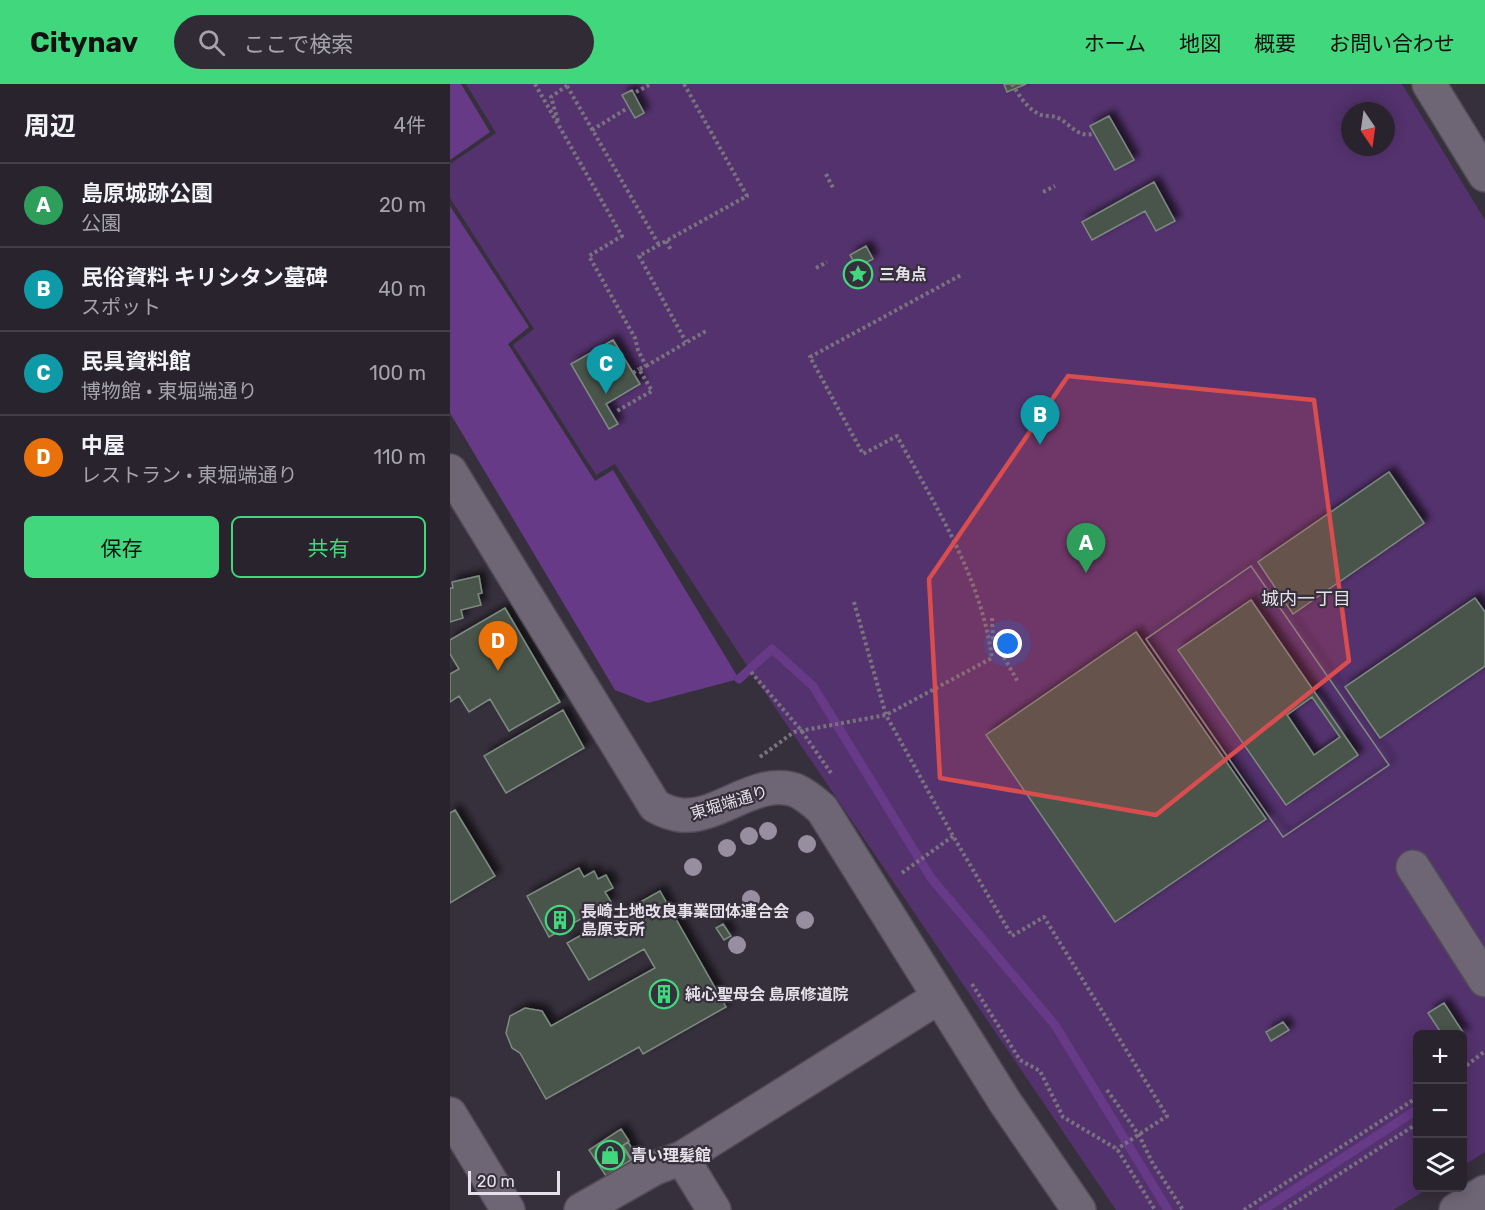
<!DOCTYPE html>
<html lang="ja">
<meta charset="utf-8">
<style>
:root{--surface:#28232d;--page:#302b35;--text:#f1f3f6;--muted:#a5a4aa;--line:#444049;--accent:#41d77c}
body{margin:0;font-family:Rubik,"Noto Sans JP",sans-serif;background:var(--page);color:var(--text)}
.controls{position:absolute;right:18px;bottom:18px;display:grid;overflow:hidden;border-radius:9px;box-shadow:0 3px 15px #0003}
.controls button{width:54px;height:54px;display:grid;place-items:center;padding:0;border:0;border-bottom:2px solid var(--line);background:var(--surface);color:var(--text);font:30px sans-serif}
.compass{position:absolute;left:891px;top:18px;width:54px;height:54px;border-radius:50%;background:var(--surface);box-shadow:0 3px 15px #0003;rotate:167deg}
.scale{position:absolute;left:18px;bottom:15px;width:92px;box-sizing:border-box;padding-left:6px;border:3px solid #e5e0e9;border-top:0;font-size:16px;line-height:21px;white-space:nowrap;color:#e5e0e9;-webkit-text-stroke:4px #362f3c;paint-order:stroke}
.you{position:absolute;left:558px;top:560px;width:21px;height:21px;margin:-15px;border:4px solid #fff;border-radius:50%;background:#1a73e8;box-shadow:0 0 0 9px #1a73e833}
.badge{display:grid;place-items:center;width:39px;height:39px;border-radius:50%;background:var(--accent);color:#fff;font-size:20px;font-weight:700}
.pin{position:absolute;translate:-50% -50px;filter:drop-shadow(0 2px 3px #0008)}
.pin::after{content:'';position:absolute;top:32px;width:21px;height:18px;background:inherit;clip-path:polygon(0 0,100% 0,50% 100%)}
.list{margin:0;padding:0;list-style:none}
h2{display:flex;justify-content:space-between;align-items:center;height:78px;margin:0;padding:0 24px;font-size:26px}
h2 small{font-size:20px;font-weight:400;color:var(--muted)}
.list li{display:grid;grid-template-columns:39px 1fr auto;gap:18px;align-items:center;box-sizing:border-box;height:84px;padding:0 24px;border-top:2px solid var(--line)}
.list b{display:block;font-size:22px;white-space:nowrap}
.list p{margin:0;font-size:20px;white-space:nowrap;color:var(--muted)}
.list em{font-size:20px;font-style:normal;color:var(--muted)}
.actions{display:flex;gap:12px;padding:18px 24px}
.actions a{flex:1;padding:14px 0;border:2px solid var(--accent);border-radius:9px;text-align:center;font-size:21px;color:var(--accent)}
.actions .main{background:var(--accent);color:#111}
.icon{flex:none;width:33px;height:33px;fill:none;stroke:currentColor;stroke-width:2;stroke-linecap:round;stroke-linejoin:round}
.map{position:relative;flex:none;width:1035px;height:1126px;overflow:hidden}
header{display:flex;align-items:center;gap:36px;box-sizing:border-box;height:84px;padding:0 30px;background:var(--accent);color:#111}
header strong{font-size:28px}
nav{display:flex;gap:33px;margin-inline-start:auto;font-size:21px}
.search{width:420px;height:54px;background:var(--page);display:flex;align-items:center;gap:15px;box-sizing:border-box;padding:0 21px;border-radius:33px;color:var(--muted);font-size:22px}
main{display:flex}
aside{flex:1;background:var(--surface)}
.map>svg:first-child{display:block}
.green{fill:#54326d;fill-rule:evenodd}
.water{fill:#663a86}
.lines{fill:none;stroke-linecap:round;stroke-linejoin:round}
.stream{stroke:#663a86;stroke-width:9}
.building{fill:#48554b;stroke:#7c8b7f;stroke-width:1.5;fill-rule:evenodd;filter:url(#shadow)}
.minor-casing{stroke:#514b56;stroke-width:36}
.path{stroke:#79737f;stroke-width:4;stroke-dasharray:3 3;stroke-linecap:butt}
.minor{stroke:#6e6675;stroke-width:33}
.tree{fill:#978ea0}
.marked{fill:#d94d4f;fill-opacity:0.2;stroke:#d94d4f;stroke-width:4.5;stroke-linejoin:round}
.labels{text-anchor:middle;stroke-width:4.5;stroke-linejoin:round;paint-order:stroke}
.poi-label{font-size:16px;font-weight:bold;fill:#e5e0e9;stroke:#362f3c;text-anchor:start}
.street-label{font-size:16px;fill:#e5e0e9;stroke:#362f3c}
.neighbourhood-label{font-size:18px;fill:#e5e0e9;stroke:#362f3c}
</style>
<header>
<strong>Citynav</strong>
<div class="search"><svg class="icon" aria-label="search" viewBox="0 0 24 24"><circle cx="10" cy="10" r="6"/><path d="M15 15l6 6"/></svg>ここで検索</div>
<nav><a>ホーム</a><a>地図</a><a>概要</a><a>お問い合わせ</a></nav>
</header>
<main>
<aside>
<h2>周辺<small>4件</small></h2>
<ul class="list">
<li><span class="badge" style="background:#2e9e5b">A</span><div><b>島原城跡公園</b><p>公園</p></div><em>20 m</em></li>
<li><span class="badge" style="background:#0f9aa8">B</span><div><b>民俗資料 キリシタン墓碑</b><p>スポット</p></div><em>40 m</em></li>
<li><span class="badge" style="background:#0f9aa8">C</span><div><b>民具資料館</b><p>博物館 · 東堀端通り</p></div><em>100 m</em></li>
<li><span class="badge" style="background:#e8710a">D</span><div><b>中屋</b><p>レストラン · 東堀端通り</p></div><em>110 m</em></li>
</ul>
<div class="actions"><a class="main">保存</a><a>共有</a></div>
</aside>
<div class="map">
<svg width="1035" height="1126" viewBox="0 0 1035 1126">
<defs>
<filter id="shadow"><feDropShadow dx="5.5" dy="-5.5" stdDeviation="3" flood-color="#0009"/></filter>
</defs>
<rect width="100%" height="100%" fill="#362f3c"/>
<path class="green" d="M 16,0 L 952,0 L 1035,136 L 1035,1068 L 1013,1082 L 1012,950 L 968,950 L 968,1104 L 979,1104 L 943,1126 L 666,1126 L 301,588 L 165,380 L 146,391 L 63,261 L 84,245 L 0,114 L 0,80 L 46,49 ZM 900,27 L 936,27 L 936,63 L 900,63 Z"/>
<path class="water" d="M 0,0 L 11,0 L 40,48 L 0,76 Z
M 0,122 L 79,243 L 58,260 L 145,397 L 163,386 L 289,595 L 198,619 L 165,606 L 0,329 Z"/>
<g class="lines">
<path class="stream" d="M 289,595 L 322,565 L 363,602 L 481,794 L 605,941 L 718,1126
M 813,1126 L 968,1025"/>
</g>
<path class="building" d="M 554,0 L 576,0 L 557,8 Z
M 182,6 L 194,29 L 185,34 L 172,11 Z
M 659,32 L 684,76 L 665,86 L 640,42 Z
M 704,98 L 725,137 L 706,147 L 695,127 L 642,156 L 632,138 Z
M 416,162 L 423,175 L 407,183 L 400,171 Z
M 163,256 L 190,300 L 156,320 L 168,340 L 159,345 L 121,280 Z
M 939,388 L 974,439 L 843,530 L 808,478 Z
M 801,482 L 939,681 L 833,753 L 696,555 ZM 801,516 L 908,671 L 836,721 L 728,566 Z
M 801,482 L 939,681 L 833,753 L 696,555 Z
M 29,492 L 32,509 L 28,510 L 31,521 L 11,526 L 13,534 L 0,538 L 0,504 L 3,504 L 2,498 Z
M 1025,514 L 1035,528 L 1035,582 L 930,654 L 895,603 Z
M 55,524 L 110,618 L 59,647 L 40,615 L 19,628 L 9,612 L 0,618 L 0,590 L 9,585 L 0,570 L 0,556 Z
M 686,548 L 816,735 L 665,838 L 536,651 Z
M 862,613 L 890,653 L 864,671 L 837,631 Z
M 113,626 L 134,664 L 56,709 L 34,672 Z
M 5,726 L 45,792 L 0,819 L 0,729 Z
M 129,784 L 134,793 L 144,787 L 148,795 L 156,791 L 163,804 L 155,808 L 161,818 L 99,853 L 77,812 Z
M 210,807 L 276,923 L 193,970 L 189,963 L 96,1015 L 70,969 L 62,964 L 56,949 L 60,932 L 75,924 L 92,927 L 101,942 L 205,884 L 194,865 L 139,896 L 117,859 Z
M 273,840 L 281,852 L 274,856 L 266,844 Z
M 994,919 L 1014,950 L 1012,951 L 992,950 L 978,929 Z
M 833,938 L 839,946 L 821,957 L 816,948 Z
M 171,1045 L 179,1057 L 172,1062 L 181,1076 L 156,1092 L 139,1066 Z
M 178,1058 L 186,1071 L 182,1075 L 173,1062 Z"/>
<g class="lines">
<g class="minor-casing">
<path id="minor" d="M 979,0 L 1035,91
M 0,387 L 205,722 C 214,727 222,730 231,731 C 269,735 305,693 345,706 C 355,710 364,718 372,725 L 555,1018 L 629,1126
M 963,783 L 1035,896
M 0,1030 L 58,1126
M 232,1074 L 264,1126
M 131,1126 L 205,1084 L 232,1074 L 489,913
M 1006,1126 L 1035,1108"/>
</g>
<path class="path" d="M 85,0 L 172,152 L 139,172 L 185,254 L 188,266 L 196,282 L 189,285 L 202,307 L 165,328
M 234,0 L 297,112 L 189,172 L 236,258
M 562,0 C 569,11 576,23 587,29 C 592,33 600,31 606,33 C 619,38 629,56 644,49
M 117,2 L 209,161
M 186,8 L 201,0
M 108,37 L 101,13 L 119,0
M 142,46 L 176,25
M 376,90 L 383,104
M 593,108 L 605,102
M 216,157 L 221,166
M 366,184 L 377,178
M 196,282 L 256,247
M 183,289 L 189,285
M 404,518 L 436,631 L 503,752 L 562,852 L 594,833 L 717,1032 L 667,1065
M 542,534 L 543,554 L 568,598
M 301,588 L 351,646 L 381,689
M 310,673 L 344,648 L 436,631 L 542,574 C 531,493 486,423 447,352 L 413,370 L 360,273 L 511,191
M 452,789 L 503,752
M 522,900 L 570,976 L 590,987 L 613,1033 L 667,1065 L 705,1126
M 1012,985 L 1035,967
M 657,1006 L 689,1051 L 702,1078 L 733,1126
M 794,1126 L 968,1013
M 834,1126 L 968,1039"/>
<use href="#minor" class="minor"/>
</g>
<g class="tree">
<circle cx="318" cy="747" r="9"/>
<circle cx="299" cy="752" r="9"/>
<circle cx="357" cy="760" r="9"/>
<circle cx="277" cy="764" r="9"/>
<circle cx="243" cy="783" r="9"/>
<circle cx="301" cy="815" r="9"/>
<circle cx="355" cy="836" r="9"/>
<circle cx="287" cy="861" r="9"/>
</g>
<path class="marked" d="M 618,292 L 864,316 L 899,577 L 706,731 L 490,694 L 479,495 Z"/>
<defs>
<g id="sight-ring" transform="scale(1.5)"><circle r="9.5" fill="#362f3c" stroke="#41d77c" stroke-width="1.5"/><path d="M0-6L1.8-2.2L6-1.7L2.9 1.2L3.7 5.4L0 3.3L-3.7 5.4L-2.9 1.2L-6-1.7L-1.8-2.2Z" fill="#41d77c"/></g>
<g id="building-ring" transform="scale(1.5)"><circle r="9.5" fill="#362f3c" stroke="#41d77c" stroke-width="1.5"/><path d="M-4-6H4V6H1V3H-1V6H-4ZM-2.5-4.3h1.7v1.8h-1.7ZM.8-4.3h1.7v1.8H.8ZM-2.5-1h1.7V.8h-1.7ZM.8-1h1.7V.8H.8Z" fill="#41d77c"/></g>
<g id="shop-ring" transform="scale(1.5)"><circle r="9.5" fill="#362f3c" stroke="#41d77c" stroke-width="1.5"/><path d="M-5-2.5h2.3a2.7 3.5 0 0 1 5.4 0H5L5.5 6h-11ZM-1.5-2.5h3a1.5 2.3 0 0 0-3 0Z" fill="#41d77c"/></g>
</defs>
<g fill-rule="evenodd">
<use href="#sight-ring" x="408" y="190"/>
<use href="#building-ring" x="110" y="836"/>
<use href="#building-ring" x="214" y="910"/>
<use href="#shop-ring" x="160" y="1071"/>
</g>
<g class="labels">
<g class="poi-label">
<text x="429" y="196">三角点</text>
<text x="131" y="833">長崎土地改良事業団体連合会<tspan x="131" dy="18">島原支所</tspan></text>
<text x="235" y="916">純心聖母会 島原修道院</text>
<text x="181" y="1077">青い理髪館</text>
</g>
<g class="street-label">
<text transform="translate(279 718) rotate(-17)" y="6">東堀端通り</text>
</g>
<g class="neighbourhood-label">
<text x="856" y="521">城内一丁目</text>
</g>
</g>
</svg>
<div class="controls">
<button>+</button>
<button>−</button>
<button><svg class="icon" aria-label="layers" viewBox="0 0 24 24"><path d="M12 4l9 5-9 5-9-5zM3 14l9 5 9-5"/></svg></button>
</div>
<svg class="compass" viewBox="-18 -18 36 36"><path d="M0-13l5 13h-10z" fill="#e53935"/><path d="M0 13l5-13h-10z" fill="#a5a4aa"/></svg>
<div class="scale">20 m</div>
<div class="you"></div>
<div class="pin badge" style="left:636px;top:489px;background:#2e9e5b">A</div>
<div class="pin badge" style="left:590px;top:361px;background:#0f9aa8">B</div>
<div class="pin badge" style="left:156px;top:310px;background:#0f9aa8">C</div>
<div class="pin badge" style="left:48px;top:587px;background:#e8710a">D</div>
</div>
</main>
